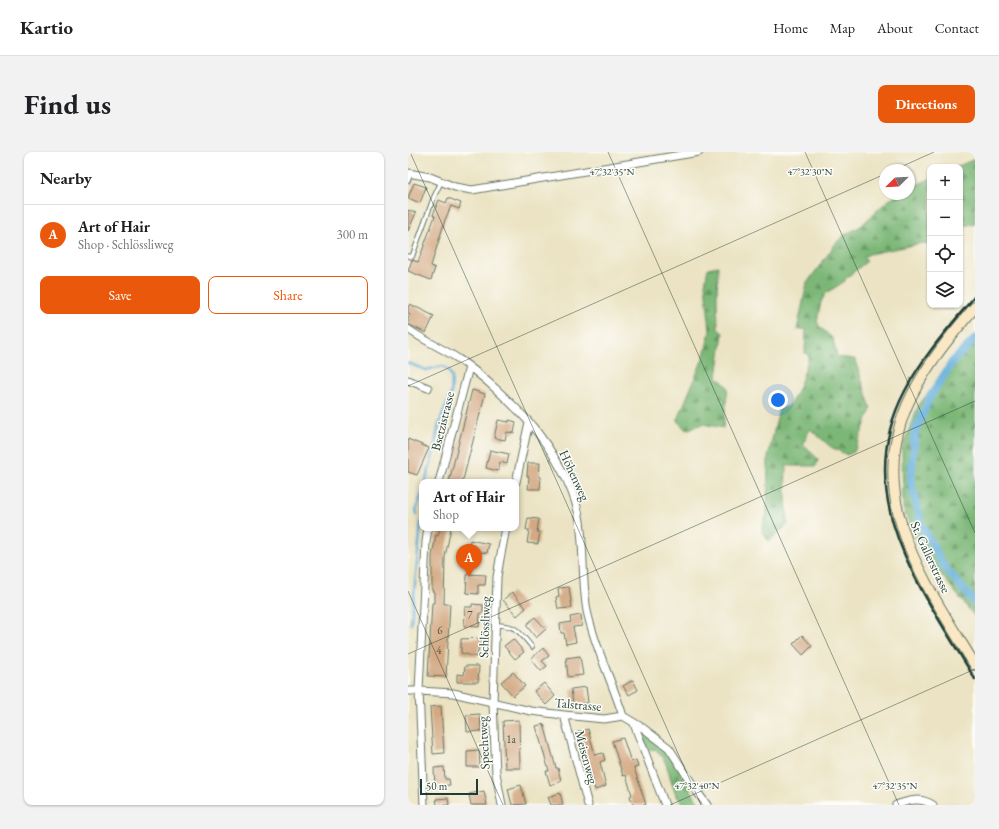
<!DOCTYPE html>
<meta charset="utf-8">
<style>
:root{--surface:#fff;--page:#f2f2f2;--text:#202124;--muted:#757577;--line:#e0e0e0;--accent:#ea580c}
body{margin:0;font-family:"EB Garamond",serif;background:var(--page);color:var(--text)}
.controls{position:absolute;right:12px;top:12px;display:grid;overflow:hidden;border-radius:8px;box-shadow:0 1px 3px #0004}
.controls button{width:36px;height:36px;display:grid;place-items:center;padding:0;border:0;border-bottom:1px solid var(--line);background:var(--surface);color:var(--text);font:20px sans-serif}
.compass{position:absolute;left:471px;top:12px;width:36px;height:36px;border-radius:50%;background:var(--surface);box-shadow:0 1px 3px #0004;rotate:246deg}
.scale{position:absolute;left:12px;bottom:10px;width:58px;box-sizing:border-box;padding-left:4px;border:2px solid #1f3d34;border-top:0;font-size:11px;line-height:14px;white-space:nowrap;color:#1f3d34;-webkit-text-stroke:3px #fdfcf7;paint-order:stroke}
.you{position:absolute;left:370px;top:248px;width:14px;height:14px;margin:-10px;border:3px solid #fff;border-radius:50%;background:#1a73e8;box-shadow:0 0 0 6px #1a73e833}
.badge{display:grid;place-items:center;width:26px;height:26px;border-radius:50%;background:var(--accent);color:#fff;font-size:13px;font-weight:700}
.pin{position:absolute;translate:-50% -33px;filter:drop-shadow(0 1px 2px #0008)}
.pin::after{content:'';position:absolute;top:21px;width:14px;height:12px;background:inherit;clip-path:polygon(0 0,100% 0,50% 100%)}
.popup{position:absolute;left:11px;top:327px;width:100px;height:52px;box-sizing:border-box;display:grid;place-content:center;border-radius:8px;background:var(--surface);filter:drop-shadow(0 1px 3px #0005);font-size:13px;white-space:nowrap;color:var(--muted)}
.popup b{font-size:15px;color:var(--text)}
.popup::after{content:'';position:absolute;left:50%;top:100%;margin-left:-8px;border:8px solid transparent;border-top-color:var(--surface)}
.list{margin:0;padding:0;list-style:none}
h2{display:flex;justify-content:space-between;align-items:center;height:52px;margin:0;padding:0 16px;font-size:17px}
h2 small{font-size:13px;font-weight:400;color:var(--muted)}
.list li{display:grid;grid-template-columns:26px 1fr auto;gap:12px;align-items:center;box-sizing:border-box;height:60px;padding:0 16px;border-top:1px solid var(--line)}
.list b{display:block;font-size:15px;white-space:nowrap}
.list p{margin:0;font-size:13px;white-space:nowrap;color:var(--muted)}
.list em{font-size:13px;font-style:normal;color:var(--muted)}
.actions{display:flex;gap:8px;padding:12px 16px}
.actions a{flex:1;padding:9px 0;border:1px solid var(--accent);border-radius:8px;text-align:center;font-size:14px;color:var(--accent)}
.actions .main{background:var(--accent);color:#fff}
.icon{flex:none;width:22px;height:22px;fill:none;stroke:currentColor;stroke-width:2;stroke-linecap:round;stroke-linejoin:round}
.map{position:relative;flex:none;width:567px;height:653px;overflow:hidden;border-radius:8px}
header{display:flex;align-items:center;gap:24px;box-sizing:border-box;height:56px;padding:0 20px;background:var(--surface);border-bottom:1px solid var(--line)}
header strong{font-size:19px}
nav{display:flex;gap:22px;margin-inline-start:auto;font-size:14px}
.intro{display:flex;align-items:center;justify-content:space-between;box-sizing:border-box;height:96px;padding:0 24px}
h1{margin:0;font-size:28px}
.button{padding:10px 18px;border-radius:8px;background:var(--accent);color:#fff;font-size:14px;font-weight:700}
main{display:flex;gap:24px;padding:0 24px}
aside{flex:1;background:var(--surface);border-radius:8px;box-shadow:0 1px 3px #0004}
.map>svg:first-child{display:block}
.forest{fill:url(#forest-firs);stroke:#4e7a56}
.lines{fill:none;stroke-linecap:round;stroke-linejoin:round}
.stream{stroke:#63aedb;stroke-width:2.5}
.canal{stroke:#63aedb;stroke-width:8}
.building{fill:#d3a882}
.lane-casing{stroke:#676;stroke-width:5.5}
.street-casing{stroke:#676;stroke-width:9}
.secondary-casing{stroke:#676;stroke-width:12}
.lane{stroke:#fff;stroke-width:3.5}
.street{stroke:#fff;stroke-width:7}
.secondary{stroke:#fae7c3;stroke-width:10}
.rail{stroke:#1f3d34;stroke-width:2.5}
.ticks{fill:none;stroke:#1f3d34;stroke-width:1;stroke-opacity:0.45}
.labels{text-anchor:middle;stroke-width:3;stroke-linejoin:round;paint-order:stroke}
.number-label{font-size:11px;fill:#4c5848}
.street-label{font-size:13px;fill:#1f3d34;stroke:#fdfcf7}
.ticks-label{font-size:10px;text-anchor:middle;fill:#1f3d34;stroke:#fdfcf7;stroke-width:3;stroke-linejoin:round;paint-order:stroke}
</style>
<header>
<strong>Kartio</strong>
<nav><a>Home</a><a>Map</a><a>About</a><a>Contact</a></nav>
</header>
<div class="intro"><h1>Find us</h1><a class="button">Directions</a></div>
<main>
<aside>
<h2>Nearby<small></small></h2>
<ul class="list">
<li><span class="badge">A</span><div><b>Art of Hair</b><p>Shop · Schlössliweg</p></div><em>300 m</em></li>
</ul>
<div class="actions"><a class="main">Save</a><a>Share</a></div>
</aside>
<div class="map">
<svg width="567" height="653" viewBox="0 0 567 653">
<defs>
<pattern id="forest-firs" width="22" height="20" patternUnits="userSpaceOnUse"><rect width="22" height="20" fill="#7cb777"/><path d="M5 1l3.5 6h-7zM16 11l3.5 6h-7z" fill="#659662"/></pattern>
</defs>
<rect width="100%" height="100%" fill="#fdfcf7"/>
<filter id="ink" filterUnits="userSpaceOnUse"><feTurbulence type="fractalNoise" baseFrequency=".025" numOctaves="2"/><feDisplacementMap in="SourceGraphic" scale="8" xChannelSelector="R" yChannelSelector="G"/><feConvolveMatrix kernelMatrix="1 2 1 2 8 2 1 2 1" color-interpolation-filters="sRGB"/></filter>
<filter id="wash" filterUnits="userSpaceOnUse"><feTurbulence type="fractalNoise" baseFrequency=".012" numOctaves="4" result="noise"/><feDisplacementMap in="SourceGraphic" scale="16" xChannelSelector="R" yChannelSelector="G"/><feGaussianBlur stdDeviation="0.9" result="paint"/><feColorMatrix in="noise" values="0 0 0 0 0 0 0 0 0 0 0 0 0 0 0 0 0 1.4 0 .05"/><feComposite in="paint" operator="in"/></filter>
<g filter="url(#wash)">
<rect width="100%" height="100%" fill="#ebe3c3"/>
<path class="forest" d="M 567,7 L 567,72 L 552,74 L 552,15 L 548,15 Z
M 522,27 L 522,93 L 515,91 L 461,102 L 456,105 L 459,109 L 437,127 L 437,129 L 417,142 L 413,150 L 409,169 L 411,174 L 425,187 L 429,205 L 447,207 L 463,257 L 446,300 L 439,303 L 423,295 L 402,277 L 395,292 L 410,307 L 408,314 L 378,314 C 377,333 378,353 380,372 L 361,389 L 354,381 L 354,375 L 359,362 L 360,305 L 371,257 C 373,256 376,256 378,255 C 389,248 397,217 401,204 L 397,201 L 398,177 L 389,178 L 399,131 L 429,90 L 438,82 L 453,74 L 478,50 L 491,42 L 501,42 L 501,36 Z
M 310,114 L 309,146 L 310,177 L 315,181 L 309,225 L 320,235 L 315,276 L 295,272 L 278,278 L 269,269 L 296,204 L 302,179 L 297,132 L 300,116 Z
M 567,182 L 567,465 L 513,397 L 495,357 L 494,296 L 510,254 Z
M 231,578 C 239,583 248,588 254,595 C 270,611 279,634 292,653 L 277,653 C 275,651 272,648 270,646 C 261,631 262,608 247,597 L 240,598 Z"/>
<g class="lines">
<path class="stream" d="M 0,211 L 18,218 L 34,214 L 40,217 L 44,225 L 43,242 L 31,272 L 23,311 L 17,330
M 9,363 L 8,357 L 14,342
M 3,472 L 13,371"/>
<path class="canal" d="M 567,187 L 545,209 L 522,245 L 507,280 L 503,329 L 513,372 L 535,413 L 567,451"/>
</g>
<g id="blocks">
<path class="building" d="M 6,31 L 18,35 L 12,51 L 0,46 Z
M 40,46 L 53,51 L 51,57 L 43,54 L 37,68 L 23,114 L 27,116 L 23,128 L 0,119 L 4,108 L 10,110 L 27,64 L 25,63 L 31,48 L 38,51 Z
M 0,58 L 8,61 L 0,79 Z
M 2,152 L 26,164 L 18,181 L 0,172 L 0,167 L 2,162 L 0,161 L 0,155 Z
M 64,238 L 77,242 L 56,324 L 54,330 L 41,330 Z
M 90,268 L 101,270 L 101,268 L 108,270 L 106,281 L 99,280 L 97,288 L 86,286 Z
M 0,287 L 21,296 L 9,323 L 0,320 Z
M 82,298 L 101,302 L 99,312 L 92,310 L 90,319 L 78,316 Z
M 120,311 L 132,311 L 131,325 L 133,325 L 132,337 L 120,337 L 121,325 L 119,324 Z
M 120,366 L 131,367 L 129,380 L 132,380 L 130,392 L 119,391 L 121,378 L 118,378 Z
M 32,376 L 43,376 L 37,405 L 36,452 L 42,452 L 38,525 L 20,524 L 24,451 L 26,451 L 26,440 L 24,439 L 24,404 L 28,383 L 30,384 Z
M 62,388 L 81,392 L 79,401 L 72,400 L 71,409 L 59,407 Z
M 59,422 L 78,423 L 77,433 L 70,433 L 70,442 L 58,441 Z
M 161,435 L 164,456 L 150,457 L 148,445 L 151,444 L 150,436 Z
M 104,440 L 118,456 L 109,464 L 95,448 Z
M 64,452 L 75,453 L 75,461 L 72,461 L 71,475 L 56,474 L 57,455 L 64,455 Z
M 173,463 L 174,474 L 165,475 L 168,490 L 158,492 L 156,481 L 153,481 L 152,472 L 163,470 L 162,465 Z
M 127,465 L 138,477 L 128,486 L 118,473 Z
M 394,483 L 404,494 L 395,503 L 385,492 Z
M 74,486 L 74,495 L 71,494 L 69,505 L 53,501 L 53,487 Z
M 105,487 L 116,500 L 107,507 L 96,494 Z
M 135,496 L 141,504 L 134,509 L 139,514 L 133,519 L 123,507 Z
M 172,504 L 175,523 L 160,525 L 158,506 Z
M 57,514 L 71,514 L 70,530 L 49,530 L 49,522 L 56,523 Z
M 105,520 L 117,534 L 105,544 L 93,530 Z
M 225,528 L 230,538 L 221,543 L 215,534 Z
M 136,531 L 147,544 L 138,553 L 126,539 Z
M 178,535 L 180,551 L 165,553 L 163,537 Z
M 33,554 L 36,601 L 25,602 L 22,555 Z
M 72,562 L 73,579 L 59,580 L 58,563 Z
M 111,568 L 112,616 L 97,616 L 95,569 Z
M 136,572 L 148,616 L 150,616 L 153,629 L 142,633 L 138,619 L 141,619 L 128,574 Z
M 180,577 L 187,603 L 195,601 L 197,608 L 192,610 L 198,634 L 187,638 L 181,615 L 177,616 L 175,609 L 178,609 L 170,580 Z
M 215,586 L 223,610 L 228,608 L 230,615 L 226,616 L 238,653 L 225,653 L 222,644 L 224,643 L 218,623 L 215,624 L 204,589 Z
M 71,598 L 72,615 L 59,615 L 59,599 Z
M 36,615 L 37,627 L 41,627 L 42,633 L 27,634 L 26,616 Z
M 113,633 L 118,652 L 104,653 L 100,637 Z
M 76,639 L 79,653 L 63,653 L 61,642 Z
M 152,641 L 155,653 L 143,653 L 140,645 Z
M 40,646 L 41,653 L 29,653 L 28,647 Z"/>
</g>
</g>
<g filter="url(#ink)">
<use href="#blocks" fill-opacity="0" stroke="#676" stroke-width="1"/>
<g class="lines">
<g class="lane-casing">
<path id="lane" d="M 0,29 L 3,21
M 0,104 L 4,105 L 25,47 L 33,30
M 88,473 C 109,473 111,480 124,495"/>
</g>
<g class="street-casing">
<path id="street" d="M 0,21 L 22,25 L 47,35 L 64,38 L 291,0
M 0,177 C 16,189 35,196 52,208 C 74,223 103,250 121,270 C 143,296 167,335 172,369 C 176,398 174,429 179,459 C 187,496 204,529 215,564
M 0,228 L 20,236
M 31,330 L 61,215
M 108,330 L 121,270
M 0,539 L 11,539 L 45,541 L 123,559 L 156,563 L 196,567 L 215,564 L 235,576 L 261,596 L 290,641 L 299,653
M 156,563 L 180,653
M 226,572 L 257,653
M 16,653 L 11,539 L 18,390 L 20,376
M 94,653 L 88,621 L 85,551 L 89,425 L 92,407 L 98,376
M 488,653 C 502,648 512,645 525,653"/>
</g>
<g class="secondary-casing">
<path id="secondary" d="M 567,155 C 544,182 520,211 504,243 C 453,344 516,429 567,513"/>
</g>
<use href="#lane" class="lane"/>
<use href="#street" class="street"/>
<use href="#secondary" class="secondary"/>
<path class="rail" d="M 567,144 C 542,174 515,204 497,239 C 441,345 514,438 567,527"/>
</g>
</g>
<path class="ticks" d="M 2,0 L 293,653M 200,0 L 491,653M 397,0 L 567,381M 486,18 L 526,0M 0,234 L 477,22M 0,439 L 95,653M 0,502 L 567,249M 262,653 L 567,517"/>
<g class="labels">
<g class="number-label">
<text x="62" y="467">7</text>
<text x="32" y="482">6</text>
<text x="31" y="502">4</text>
<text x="103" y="591">1a</text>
</g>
<g class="street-label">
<text transform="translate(34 269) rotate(-76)" y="5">Bsetzistrasse</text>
<text transform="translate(167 323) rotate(65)" y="5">Höhenweg</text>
<text transform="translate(523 405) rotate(65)" y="5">St. Gallerstrasse</text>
<text transform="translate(76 475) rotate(-88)" y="5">Schlössliweg</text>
<text transform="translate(170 552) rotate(5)" y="5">Talstrasse</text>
<text transform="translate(75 591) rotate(-93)" y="5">Spechtweg</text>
<text transform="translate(179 605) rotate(75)" y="5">Meisenweg</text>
</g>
</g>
<g class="ticks-label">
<text x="402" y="23">47°32'30"N</text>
<text x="204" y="23">47°32'35"N</text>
<text x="289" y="637">47°32'40"N</text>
<text x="487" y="637">47°32'35"N</text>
</g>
</svg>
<div class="controls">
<button>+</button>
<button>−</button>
<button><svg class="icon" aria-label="locate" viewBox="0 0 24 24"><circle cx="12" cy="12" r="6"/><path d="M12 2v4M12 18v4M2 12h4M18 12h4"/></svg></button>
<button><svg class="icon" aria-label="layers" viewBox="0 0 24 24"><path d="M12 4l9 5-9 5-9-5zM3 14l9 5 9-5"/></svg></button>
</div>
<svg class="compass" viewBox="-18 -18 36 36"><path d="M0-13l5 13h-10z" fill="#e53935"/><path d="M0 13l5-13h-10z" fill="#757577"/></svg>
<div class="scale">50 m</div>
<div class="you"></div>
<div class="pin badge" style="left:61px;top:425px">A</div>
<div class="popup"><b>Art of Hair</b>Shop</div>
</div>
</main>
